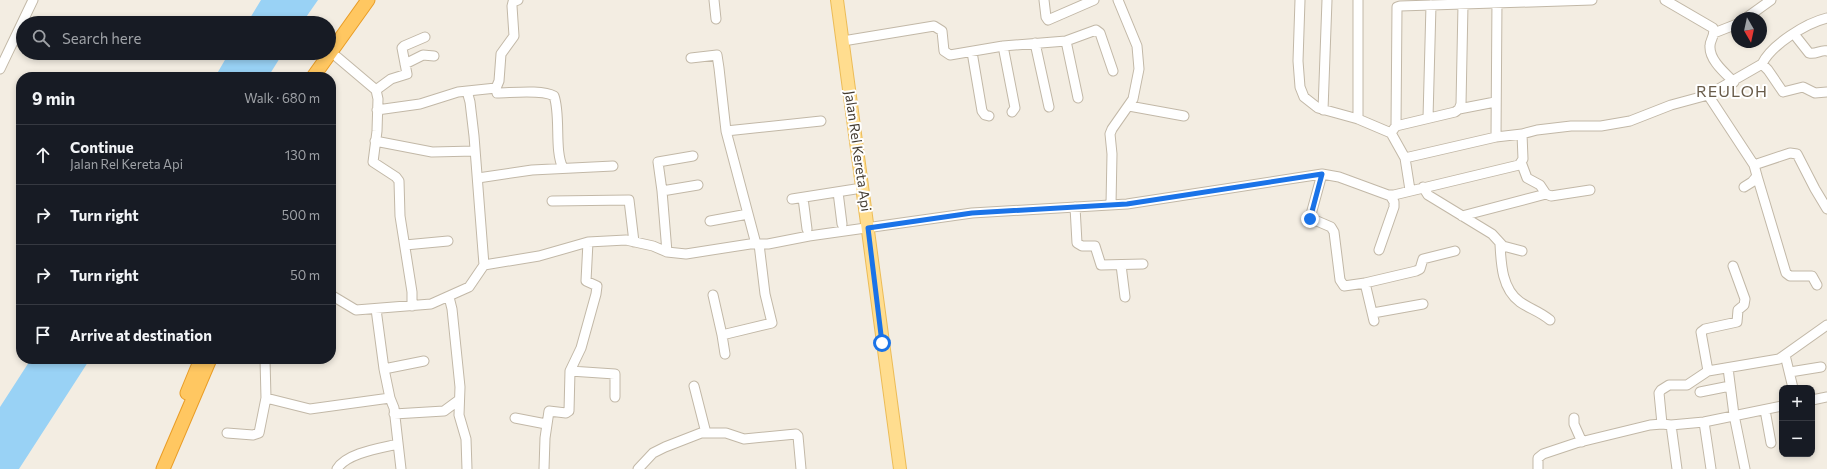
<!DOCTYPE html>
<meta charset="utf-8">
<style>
:root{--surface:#171b24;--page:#242831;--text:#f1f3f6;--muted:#9ea1a6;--line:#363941}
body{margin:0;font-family:Commissioner,sans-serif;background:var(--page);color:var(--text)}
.controls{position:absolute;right:12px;bottom:12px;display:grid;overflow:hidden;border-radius:8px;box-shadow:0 2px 6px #0003}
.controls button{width:36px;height:36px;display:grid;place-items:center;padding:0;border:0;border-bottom:1px solid var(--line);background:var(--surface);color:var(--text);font:20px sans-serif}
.compass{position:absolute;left:1731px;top:12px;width:36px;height:36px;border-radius:50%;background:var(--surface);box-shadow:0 2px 6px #0003;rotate:171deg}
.stop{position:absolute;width:12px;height:12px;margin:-9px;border:3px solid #1a73e8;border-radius:50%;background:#fff}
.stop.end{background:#1a73e8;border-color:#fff;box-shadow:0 1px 4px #0008}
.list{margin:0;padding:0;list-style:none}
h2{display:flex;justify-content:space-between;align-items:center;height:52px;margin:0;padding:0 16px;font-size:17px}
h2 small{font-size:13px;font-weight:400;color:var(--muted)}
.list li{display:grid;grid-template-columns:26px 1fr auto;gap:12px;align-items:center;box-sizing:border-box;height:60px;padding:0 16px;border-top:1px solid var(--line)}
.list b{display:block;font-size:15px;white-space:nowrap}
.list p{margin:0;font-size:13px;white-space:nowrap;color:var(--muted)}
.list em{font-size:13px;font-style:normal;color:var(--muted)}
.icon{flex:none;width:22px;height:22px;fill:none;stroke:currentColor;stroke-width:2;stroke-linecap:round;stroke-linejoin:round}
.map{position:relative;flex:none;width:1827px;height:469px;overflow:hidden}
.search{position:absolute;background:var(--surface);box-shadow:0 2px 6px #0003;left:16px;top:16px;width:320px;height:44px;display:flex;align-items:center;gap:10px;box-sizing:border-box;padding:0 14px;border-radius:22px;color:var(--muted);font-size:15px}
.panel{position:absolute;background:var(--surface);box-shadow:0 2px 6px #0003;left:16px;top:72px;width:320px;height:292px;border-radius:16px}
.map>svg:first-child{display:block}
.water{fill:#99d2f5}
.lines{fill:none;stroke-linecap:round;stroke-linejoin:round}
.minor-casing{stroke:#c2b8a7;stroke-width:11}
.major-casing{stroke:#ecbc57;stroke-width:14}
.highway-casing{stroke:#e99d27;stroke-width:15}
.minor{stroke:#fff;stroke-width:9}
.major{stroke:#ffdd8f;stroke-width:12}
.highway{stroke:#ffc761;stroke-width:13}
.route{stroke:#1a73e8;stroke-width:5}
.labels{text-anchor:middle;stroke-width:4;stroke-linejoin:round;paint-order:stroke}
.street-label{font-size:14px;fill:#453d32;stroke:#fff}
.quarter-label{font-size:16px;letter-spacing:1px;fill:#685b49;stroke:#fff}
</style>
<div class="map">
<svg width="1827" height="469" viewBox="0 0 1827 469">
<rect width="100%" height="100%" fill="#f3ede2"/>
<path class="water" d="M 261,0 L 318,0 L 302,23 L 247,23 Z
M 229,53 L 283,53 L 268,77 L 215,77 Z
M 31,359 L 90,359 L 19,469 L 0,469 L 0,407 Z"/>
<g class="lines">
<g class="minor-casing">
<path id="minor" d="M 714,0 L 716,19
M 1044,0 L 1046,17 L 1048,20 L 1094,0
M 1300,0 L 1298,61 L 1300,87 L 1304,97 L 1318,108 L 1358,119 L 1391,133 L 1405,158 L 1410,190
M 1358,0 L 1358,119
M 1665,0 L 1713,28 C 1716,35 1710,39 1710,46 C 1709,60 1725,73 1734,82
M 1746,18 L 1771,0
M 1714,33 L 1737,24
M 1794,34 L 1809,53 C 1816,55 1821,49 1827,51
M 843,41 L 934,26 L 942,31 L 944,51 L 950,55 L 1003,46 L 1066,41 L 1096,30 L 1100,33 L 1113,71
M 1066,41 L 1078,98
M 1035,43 L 1049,107
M 1003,46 L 1015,108 L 1012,112
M 972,52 L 982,111 L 985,115 L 989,116
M 337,57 L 376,90 L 378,99 L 377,131 L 373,162 L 396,177 L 399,181 L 400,216 L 412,292 L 412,306
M 691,58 L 717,55 L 719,68 L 726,131 L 756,244
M 405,64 L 423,55 L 434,56
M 1762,64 C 1771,45 1806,23 1827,18
M 0,69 L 33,0
M 496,88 L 497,93 C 511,93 542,89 554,96 C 561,115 554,151 563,168
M 376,90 L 391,79 L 407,74 L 402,48 L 404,46 L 425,37
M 467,91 L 470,102 L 474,136 L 484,265
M 1708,95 L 1754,165 L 1757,176 L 1752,182 L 1744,187
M 1129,106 L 1184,116
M 1459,109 L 1495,102
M 377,110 L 420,104 L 458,92 L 496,88 L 499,81 L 501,54 L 514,36 L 512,6 L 513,2 L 518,0
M 1323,110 L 1327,0
M 1428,118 L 1431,5
M 1396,126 L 1397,7 L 1400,6 L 1592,0
M 1393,130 L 1396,126 L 1455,112 L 1459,109 L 1461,104 L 1463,5
M 726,131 L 821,121
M 1496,137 L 1497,0
M 375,141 L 432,152 L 475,151
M 1405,158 L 1496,137 L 1522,134
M 1521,162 L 1527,178 L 1540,185 L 1546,194 L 1551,196 L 1590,190
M 1754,165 L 1790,153 L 1797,154 L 1815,189 L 1827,209
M 1322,174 L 1310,218 L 1331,227 L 1334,232 L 1340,280 L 1344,286 L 1365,283 L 1416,271 L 1420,269 L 1423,259 L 1455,251
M 1757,176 L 1786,273 L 1790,276 L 1812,276 L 1817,285
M 478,178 L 532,170 L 613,166
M 1423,187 L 1428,195 L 1492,234 L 1503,246 L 1522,251
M 662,191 L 698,185
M 838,192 L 842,224
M 803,198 L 807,229
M 792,199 L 862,188
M 552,201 L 629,200 L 634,242
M 1111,204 L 1112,154 L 1110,134 L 1112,129 L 1133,99 L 1139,69 L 1137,46 L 1118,0
M 1075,207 L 1077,243 L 1082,246 L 1095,246 L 1101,265 L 1143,264
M 1462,216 L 1546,194
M 710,221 L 748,214
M 1500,244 C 1501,264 1502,289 1520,302 C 1530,309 1539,311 1550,320
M 405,245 L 448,241
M 1379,250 L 1394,207 L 1394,202 L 1390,195
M 667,252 L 662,191 L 658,162 L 693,156
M 1121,265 L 1125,297
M 1365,283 L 1374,321
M 331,295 L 356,310 L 431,304 L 469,287 L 484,265 L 539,256 L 588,242 L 626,240 L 653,246 L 667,252 L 686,254 L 750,244 L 768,244 L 809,236 L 972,213 L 1127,204 L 1322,174 L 1339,177 L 1388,195 L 1394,195 L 1519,165 L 1523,159 L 1522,134 L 1537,130 L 1571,126 L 1601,126 L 1630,121 L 1671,105 L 1708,95 L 1762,64 L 1768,70 L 1783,92 L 1803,87 L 1815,93 L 1827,92
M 713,295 L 722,335 L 772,323 L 765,294 L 759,244
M 449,297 L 452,309 L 460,387 L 459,415 L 466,439 L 467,469
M 376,309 L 384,369 L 390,398
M 1373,313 L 1423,304
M 722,335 L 725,354
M 1785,355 L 1793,388
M 1728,368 L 1734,415 L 1745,469
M 384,369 L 424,361
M 570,371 L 615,374 L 615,397
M 1708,371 L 1701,332 L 1705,329 L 1737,322 L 1738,310 L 1744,305 L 1745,299 L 1733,266
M 1790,372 L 1821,367
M 694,386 L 706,433
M 1700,392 L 1730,386
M 266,398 L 310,409 L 390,398 L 394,408 L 401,469
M 1812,400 L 1827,397
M 1765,410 L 1771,443
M 394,414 L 444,411 L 459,400
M 515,418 L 546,424
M 1574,418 L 1574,424 L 1582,442
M 1704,422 L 1711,469
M 1662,424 L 1659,393 L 1661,390 L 1669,385 L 1687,385 L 1708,371 L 1779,359 L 1827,325
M 1671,425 L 1677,469
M 227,433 L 253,435 L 259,433 L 266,398 L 265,359
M 337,469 C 346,453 381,448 398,444
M 544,469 L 545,438 L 549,411 L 566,413 L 569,411 L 570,371 L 581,348 L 596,294 L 597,286 L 586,281 L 588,242
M 638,469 L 653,453 L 665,447 L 701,433 L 726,433 L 744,439 L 796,434 L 798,436 L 801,469
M 1538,469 L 1538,458 L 1543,454 L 1576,443 L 1650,425 L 1662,424 L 1671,425 L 1704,422 L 1782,406"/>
</g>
<g class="major-casing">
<path id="major" d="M 837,0 L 900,469"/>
</g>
<g class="highway-casing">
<path id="highway" d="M 313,77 L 368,0
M 187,393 L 201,359
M 163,469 L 210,359"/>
</g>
<use href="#minor" class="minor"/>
<use href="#major" class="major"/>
<use href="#highway" class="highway"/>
</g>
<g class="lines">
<path class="route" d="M 882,343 L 868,228 L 972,213 L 1127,204 L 1322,174 L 1310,219"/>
</g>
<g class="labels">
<g class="street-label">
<text transform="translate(858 151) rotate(82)" y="5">Jalan Rel Kereta Api</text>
</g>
<g class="quarter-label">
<text x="1732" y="97">REULOH</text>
</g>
</g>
</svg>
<div class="controls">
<button>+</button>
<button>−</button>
</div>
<svg class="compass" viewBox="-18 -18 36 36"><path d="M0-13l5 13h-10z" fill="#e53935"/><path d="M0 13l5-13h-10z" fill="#9ea1a6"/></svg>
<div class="stop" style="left:882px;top:343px"></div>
<div class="stop end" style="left:1310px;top:219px"></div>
<div class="search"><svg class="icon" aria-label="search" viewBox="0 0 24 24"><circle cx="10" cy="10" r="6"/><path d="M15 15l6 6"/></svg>Search here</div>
<section class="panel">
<h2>9 min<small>Walk · 680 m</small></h2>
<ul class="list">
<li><svg class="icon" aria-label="ahead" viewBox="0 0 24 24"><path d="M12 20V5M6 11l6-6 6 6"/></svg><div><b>Continue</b><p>Jalan Rel Kereta Api</p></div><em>130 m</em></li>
<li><svg class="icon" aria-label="right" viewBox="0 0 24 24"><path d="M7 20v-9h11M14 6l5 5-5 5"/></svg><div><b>Turn right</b></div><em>500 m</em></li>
<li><svg class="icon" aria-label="right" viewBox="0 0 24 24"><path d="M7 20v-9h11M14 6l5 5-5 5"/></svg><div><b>Turn right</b></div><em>50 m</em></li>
<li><svg class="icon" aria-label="arrive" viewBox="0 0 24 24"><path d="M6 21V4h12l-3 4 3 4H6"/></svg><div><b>Arrive at destination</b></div></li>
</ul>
</section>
</div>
